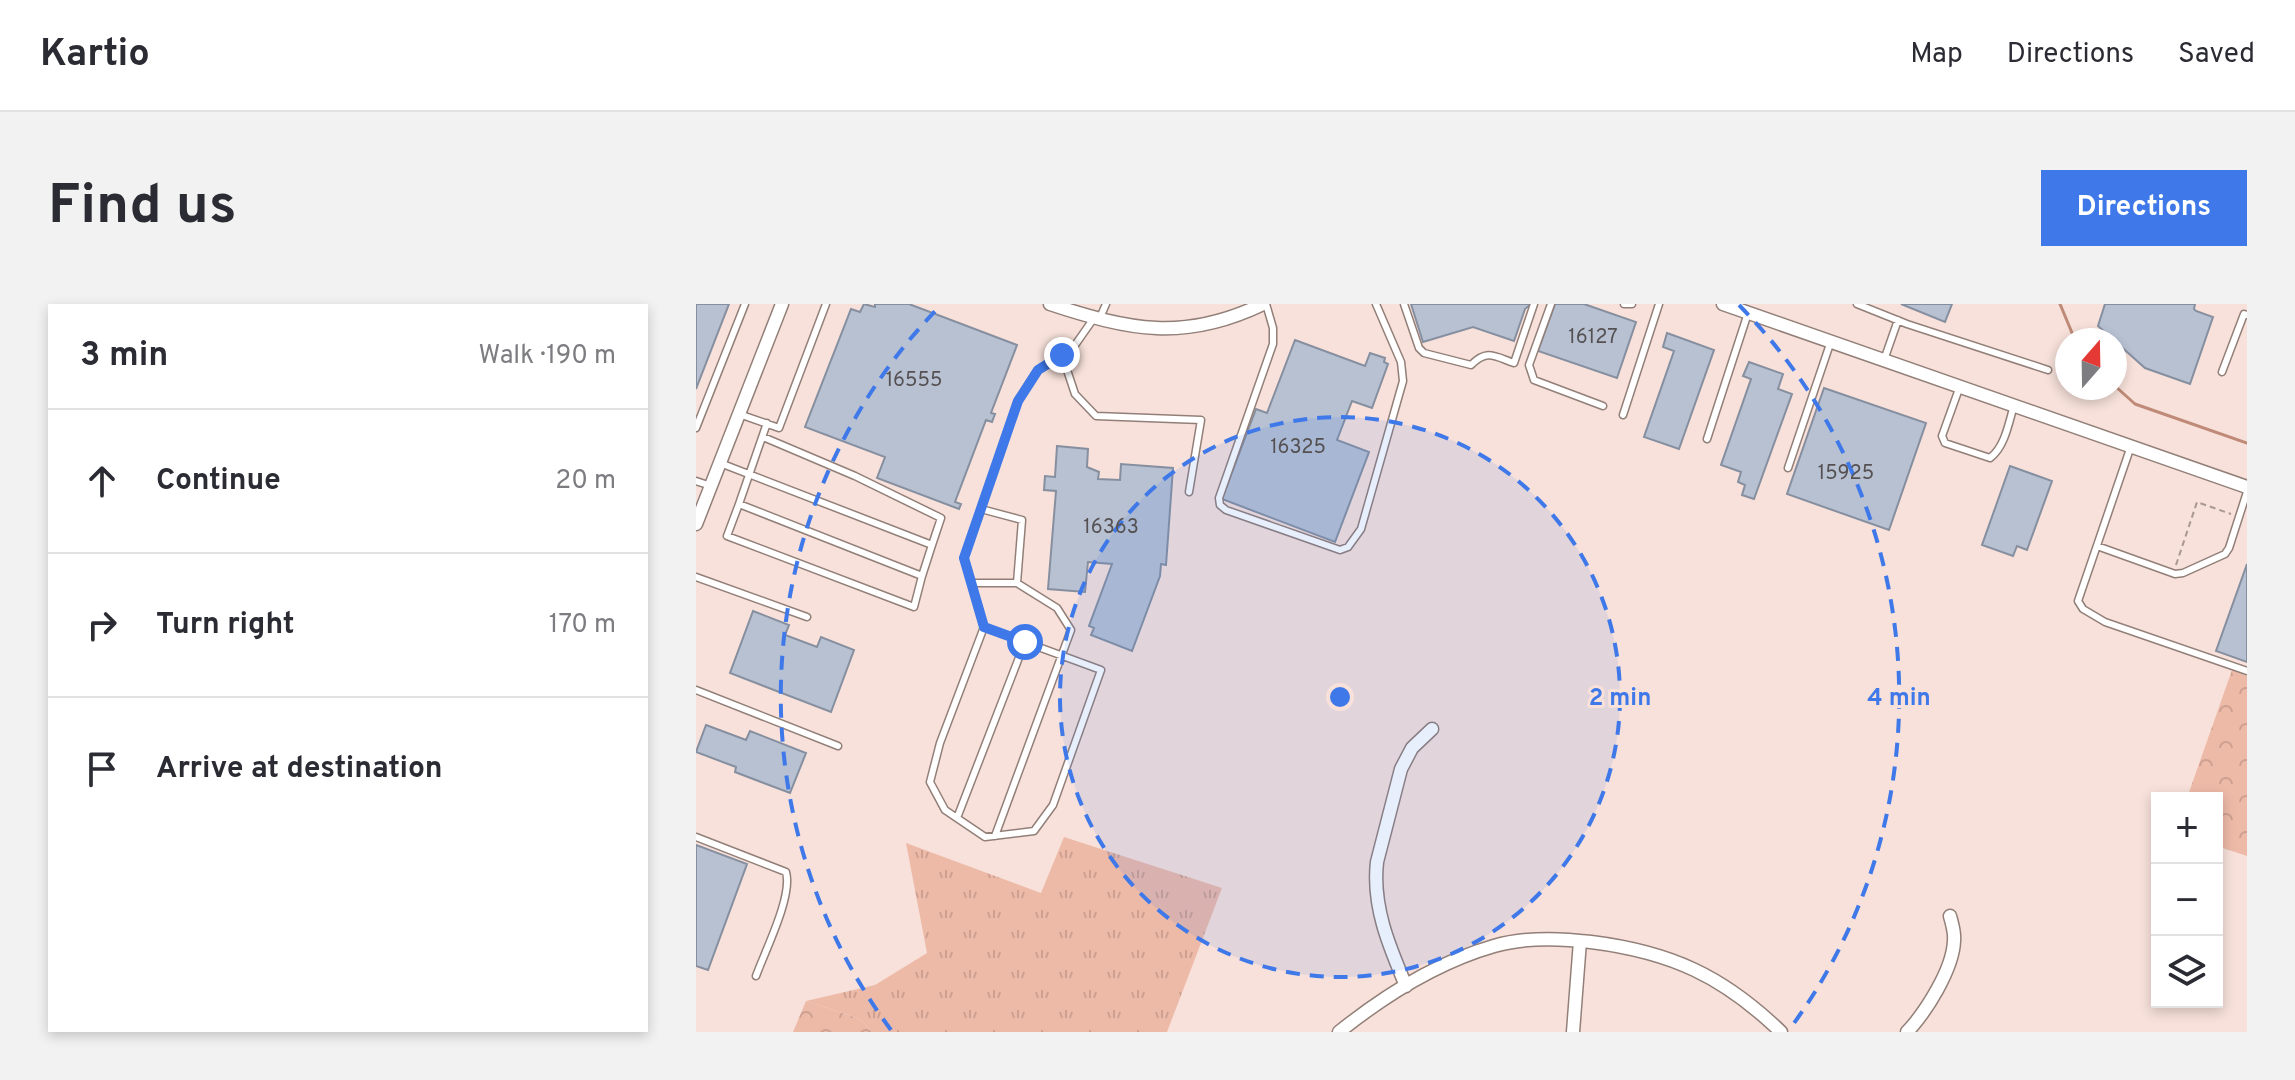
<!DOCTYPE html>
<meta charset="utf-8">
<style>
:root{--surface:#fff;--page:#f2f2f3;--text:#2b2b33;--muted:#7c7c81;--line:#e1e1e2;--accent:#3f79e9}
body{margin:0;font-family:Overpass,sans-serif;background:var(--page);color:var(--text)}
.controls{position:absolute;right:24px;bottom:24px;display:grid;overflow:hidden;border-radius:0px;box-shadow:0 4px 12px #0003}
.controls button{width:72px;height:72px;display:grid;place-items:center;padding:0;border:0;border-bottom:2px solid var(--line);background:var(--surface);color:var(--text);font:40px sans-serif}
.compass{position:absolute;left:1359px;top:24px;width:72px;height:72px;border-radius:50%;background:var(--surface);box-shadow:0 4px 12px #0003;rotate:20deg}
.stop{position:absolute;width:24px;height:24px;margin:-18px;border:6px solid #3f79e9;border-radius:50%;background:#fff}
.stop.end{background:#3f79e9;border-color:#fff;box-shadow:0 2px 8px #0008}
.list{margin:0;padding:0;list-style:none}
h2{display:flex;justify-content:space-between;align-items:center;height:104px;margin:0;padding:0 32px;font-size:34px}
h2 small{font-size:26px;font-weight:400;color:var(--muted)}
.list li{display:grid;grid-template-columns:52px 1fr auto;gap:24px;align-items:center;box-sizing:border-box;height:144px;padding:0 32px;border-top:2px solid var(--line)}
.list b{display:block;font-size:30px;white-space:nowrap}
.list em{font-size:26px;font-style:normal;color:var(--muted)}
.icon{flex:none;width:44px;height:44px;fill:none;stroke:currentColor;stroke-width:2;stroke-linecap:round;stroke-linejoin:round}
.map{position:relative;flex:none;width:1551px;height:728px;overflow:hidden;border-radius:0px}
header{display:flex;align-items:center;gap:48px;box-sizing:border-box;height:112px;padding:0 40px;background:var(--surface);border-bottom:2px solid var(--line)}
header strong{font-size:38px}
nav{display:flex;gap:44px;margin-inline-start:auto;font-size:28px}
.intro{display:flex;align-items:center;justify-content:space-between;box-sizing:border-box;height:192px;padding:0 48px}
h1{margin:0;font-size:56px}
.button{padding:20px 36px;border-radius:0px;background:var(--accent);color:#fff;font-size:28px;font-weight:700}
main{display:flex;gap:48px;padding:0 48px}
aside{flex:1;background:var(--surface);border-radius:0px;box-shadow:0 4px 12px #0003}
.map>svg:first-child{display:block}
.grass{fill:url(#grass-tufts)}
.forest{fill:url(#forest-crowns)}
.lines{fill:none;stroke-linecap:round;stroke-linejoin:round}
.stream{stroke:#bf8a77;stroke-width:3}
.building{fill:#b7c1d2;stroke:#868f9f;stroke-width:2}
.service-casing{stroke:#927f78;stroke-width:9}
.minor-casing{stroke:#927f78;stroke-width:15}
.path{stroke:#a99893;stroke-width:2;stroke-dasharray:6 4;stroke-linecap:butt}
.service{stroke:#fff;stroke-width:6}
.minor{stroke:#fff;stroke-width:12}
.route{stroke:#3f79e9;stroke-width:10}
.ring{fill:none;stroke:#3f79e9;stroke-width:4;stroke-dasharray:14 10}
.labels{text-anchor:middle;stroke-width:6;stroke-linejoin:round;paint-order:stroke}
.number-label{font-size:20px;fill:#555153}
.centre{fill:#3f79e9;stroke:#f7e1da;stroke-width:4}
.ring-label{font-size:24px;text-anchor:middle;font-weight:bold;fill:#3f79e9;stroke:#f7e1da;stroke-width:6;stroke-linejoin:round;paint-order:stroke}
</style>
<header>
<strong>Kartio</strong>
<nav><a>Map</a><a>Directions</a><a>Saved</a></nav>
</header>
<div class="intro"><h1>Find us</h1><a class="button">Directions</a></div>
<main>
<aside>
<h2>3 min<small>Walk · 190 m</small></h2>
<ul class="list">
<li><svg class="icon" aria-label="ahead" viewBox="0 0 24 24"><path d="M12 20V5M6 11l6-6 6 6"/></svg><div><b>Continue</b></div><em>20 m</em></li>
<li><svg class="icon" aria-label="right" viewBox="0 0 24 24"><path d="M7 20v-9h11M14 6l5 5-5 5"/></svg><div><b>Turn right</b></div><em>170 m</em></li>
<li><svg class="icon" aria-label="arrive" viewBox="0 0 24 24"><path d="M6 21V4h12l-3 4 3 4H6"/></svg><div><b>Arrive at destination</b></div></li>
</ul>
</aside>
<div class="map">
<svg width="1551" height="728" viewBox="0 0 1551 728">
<defs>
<pattern id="grass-tufts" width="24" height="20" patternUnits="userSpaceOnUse" patternTransform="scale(2)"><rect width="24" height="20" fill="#eebaa8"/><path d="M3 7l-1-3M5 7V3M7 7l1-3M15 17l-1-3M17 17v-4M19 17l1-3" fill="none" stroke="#cda091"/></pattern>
<pattern id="forest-crowns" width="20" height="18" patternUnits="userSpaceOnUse" patternTransform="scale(2)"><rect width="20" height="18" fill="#eebaa8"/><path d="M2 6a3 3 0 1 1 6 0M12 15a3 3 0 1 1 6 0" fill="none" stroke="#cda091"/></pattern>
</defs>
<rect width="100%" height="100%" fill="#f7e1da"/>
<path class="grass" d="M 368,533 L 526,584 L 471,728 L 176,728 L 164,715 L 110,697 L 179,681 L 231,649 L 210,539 L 345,589 Z"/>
<path class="forest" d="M 1536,366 L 1551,372 L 1551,552 L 1521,542 L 1521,494 L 1491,494 Z
M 110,697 L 164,715 L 176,728 L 97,728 Z"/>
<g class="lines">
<path class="stream" d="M 1364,0 L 1379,36
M 1419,82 L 1439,100 L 1551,139"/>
</g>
<path class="building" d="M 0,0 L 33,0 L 0,85 Z
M 168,0 L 179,3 L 179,0 L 213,0 L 321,41 L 295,109 L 299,110 L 296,118 L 290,116 L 259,198 L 265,200 L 263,205 L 181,174 L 189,153 L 109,123 L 155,5 L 164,8 Z
M 715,0 L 835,0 L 829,5 L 818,37 L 777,23 L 727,38 Z
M 859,0 L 888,0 L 940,18 L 921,74 L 842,47 Z
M 1205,0 L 1256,0 L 1249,18 Z
M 1409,0 L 1499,0 L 1498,5 L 1500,7 L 1517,13 L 1494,80 L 1449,64 L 1402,22 Z
M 971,29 L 1018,46 L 983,145 L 948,133 L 978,47 L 967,43 Z
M 599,36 L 669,62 L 674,49 L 689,54 L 688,58 L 692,60 L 676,104 L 656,97 L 641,136 L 673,148 L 639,238 L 526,195 L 560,105 L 571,109 Z
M 1053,58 L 1087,70 L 1082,85 L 1096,90 L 1058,195 L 1046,191 L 1049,181 L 1042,178 L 1045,168 L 1025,161 L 1055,75 L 1047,72 Z
M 1128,84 L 1230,119 L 1193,226 L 1091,190 Z
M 361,142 L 392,145 L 391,163 L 403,168 L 402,175 L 424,176 L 425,160 L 477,164 L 470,261 L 465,260 L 464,272 L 436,347 L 395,331 L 398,324 L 393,322 L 416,260 L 392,258 L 389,288 L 352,285 L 360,187 L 348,186 L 349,172 L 359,173 Z
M 1314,162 L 1356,177 L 1331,246 L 1321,242 L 1317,252 L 1286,241 Z
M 1551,260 L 1551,358 L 1520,347 Z
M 57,307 L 93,321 L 89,331 L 121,343 L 125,333 L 158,346 L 135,408 L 34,369 Z
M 10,421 L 50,436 L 54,427 L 110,449 L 94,489 L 39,468 L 40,463 L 0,448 Z
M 0,541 L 51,560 L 12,666 L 0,662 Z"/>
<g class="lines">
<g class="service-casing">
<path id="service" d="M 570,0 L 577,24 L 577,40 L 523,194 L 524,201 L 530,206 L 644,246 L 652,243 L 665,225 L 707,77 L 705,58 L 680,0
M 708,0 L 723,44 L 728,49 L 775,61 C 791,45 798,52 818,59 L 838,0
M 855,0 L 833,61 L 838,76 L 907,102
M 928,0 L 936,0
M 1161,0 L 1211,20 L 1352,66
M 403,16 L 410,0
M 366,51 L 379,90 L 400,112 L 505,116 L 493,188
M 1188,56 L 1202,16
M 1526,68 L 1548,10 L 1551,11
M 1264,82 L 1246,132 L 1249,139 L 1294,154 C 1309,143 1313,118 1318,101
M 43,110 L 83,124 L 130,0
M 927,111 L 963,0
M 0,124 L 49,0
M 67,133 L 159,172 L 245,214 L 236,241
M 1011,135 L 1052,9
M 1435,142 L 1382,297 L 1387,305 L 1409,318 L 1551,367
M 24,159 L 236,241 L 226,272 L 43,200 L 31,232 L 218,303 L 226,272
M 1092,164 L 1135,37
M 0,177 L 15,182
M 43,200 L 71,119
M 1401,242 L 1479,270 L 1487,269 L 1529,250 L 1533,244 L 1551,188
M 0,273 L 111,313
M 275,279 L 321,279 L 326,216 L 285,205
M 288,323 L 405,366 L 357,501 L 338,527 L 289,533 L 249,506 L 234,478 L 244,439 L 288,323 L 268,254 L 322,97 L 342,66 L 377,44 L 398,14
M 0,386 L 142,442
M 261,514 L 329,338
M 299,532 L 375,326 L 361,304 L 321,279
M 0,533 L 90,568 C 97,592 69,647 60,672"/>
</g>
<g class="minor-casing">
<path id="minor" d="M 354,0 C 433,26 488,38 567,0
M 1027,0 L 1551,183
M 0,220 L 86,0
M 710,682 C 693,642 676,602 681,558 L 705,465 L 716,444 L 736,425
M 643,728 C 688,692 742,658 798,642 C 829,633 863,634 895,638 C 975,648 1027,672 1085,728
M 877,728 L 884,637
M 1211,728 C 1230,708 1257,665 1258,637 C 1259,628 1256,620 1254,612"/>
</g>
<path class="path" d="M 1480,261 L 1501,198 L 1535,210"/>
<use href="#service" class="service"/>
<use href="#minor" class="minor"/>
</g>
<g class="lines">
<path class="route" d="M 329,338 L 288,323 L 268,254 L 322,97 L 342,66 L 366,51"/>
</g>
<circle cx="644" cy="393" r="280" fill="#3f79e9" fill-opacity=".12"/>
<g class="ring">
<circle cx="644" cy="393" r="280"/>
<path d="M195 726A559 559 0 0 1 245 1M1043 1A559 559 0 0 1 1093 726"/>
</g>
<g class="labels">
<g class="number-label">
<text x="897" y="39">16127</text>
<text x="218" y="82">16555</text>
<text x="602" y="149">16325</text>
<text x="1150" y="175">15925</text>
<text x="415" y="229">16363</text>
</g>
</g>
<circle cx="644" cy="393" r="12" class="centre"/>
<g class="ring-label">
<text x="924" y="401">2 min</text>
<text x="1203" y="401">4 min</text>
</g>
</svg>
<div class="controls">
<button>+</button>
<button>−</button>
<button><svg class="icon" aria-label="layers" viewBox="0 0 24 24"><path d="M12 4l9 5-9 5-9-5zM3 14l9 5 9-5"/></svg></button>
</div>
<svg class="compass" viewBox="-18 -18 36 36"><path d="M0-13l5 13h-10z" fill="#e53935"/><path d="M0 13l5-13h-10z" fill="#7c7c81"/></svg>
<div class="stop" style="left:329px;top:338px"></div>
<div class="stop end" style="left:366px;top:51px"></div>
</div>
</main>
